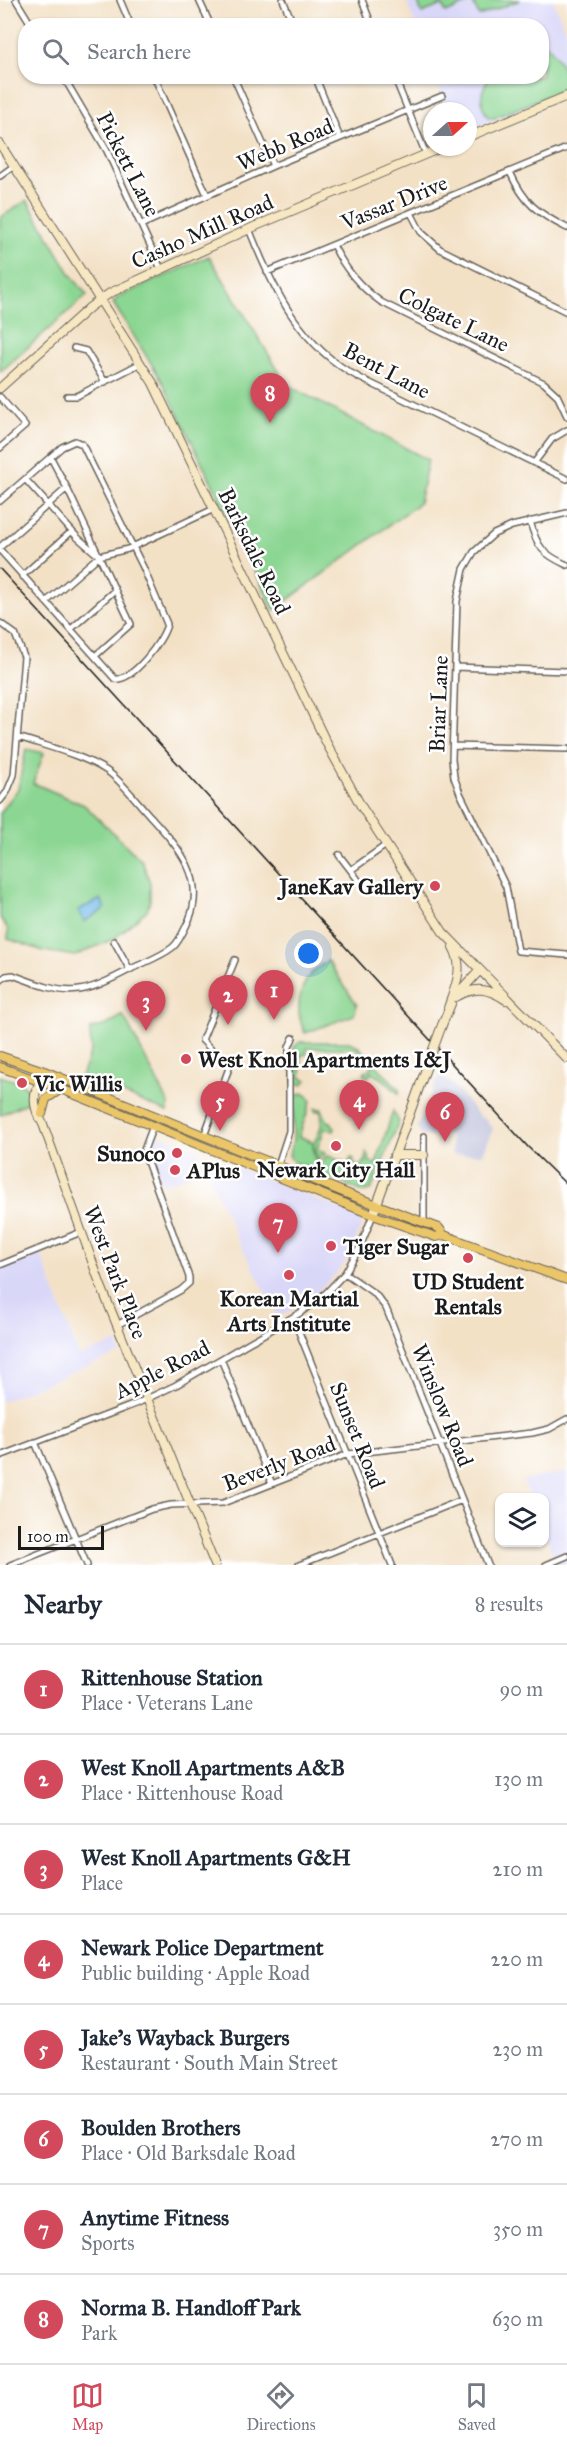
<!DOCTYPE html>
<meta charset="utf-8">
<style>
:root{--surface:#fff;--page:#f2f2f3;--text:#1f2937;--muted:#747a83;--line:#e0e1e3;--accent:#d1495b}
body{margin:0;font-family:"IM FELL Great Primer",serif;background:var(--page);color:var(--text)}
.controls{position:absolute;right:18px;bottom:18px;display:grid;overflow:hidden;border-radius:12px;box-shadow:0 2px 4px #0004}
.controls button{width:54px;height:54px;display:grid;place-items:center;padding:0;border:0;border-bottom:2px solid var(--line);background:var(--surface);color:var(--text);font:30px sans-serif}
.compass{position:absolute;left:423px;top:102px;width:54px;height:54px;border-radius:50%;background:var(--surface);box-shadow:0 2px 4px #0004;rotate:69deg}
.scale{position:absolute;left:18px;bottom:15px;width:86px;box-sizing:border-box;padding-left:6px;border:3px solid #1c1c1c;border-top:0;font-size:16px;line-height:21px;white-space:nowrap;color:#1c1c1c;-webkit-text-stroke:4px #fff;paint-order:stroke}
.you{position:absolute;left:309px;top:954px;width:21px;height:21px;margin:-15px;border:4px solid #fff;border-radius:50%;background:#1a73e8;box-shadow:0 0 0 9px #1a73e833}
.badge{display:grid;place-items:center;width:39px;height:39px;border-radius:50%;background:var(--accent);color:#fff;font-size:20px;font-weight:700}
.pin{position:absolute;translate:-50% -50px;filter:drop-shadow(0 2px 3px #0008)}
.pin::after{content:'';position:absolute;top:32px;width:21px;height:18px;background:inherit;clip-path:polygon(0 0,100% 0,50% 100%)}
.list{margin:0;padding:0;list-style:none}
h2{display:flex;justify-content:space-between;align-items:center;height:78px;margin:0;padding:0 24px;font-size:26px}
h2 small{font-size:20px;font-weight:400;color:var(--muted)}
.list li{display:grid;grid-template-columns:39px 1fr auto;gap:18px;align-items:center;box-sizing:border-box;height:90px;padding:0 24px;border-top:2px solid var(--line)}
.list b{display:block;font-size:22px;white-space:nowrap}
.list p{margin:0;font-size:20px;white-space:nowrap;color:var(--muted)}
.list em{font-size:20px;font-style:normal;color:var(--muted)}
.icon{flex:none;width:33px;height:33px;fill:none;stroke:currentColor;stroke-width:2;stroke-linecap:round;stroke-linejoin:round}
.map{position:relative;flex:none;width:567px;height:1565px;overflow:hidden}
.search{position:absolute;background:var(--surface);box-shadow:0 2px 4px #0004;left:18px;right:18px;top:18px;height:66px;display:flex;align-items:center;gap:15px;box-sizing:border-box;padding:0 21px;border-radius:24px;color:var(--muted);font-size:22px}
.sheet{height:798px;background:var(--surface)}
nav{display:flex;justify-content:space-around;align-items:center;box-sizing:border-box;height:84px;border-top:2px solid var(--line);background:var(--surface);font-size:16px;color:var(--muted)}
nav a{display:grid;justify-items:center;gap:3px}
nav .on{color:var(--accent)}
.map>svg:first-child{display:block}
.built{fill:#d9d7f8}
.industrial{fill:#c0c2dd}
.green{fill:#8bd692;stroke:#547957;stroke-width:1.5}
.water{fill:#70bae9;stroke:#466b82;stroke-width:1.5}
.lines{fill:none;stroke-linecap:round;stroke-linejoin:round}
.street-casing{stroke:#676158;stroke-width:8}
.secondary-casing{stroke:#676158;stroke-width:10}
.primary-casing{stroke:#676158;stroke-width:10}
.street{stroke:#fff;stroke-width:5}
.secondary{stroke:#f7e8c3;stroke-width:8}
.primary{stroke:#ebc669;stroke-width:8}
.rail{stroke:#1c1c1c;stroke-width:1.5}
.secondary-bridge-casing{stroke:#676158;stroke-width:10;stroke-linecap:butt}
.secondary-bridge{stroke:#f7e8c3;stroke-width:8}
.poi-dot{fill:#d1495b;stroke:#fff;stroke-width:2}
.labels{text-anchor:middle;stroke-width:5;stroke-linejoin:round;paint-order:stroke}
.street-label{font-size:22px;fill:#1c1c1c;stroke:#fff}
.poi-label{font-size:22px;font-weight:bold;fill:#1c1c1c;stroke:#fff;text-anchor:start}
</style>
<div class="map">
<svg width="567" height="1565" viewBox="0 0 567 1565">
<rect width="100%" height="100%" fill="#fff"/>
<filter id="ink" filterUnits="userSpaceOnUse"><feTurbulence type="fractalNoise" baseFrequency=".0167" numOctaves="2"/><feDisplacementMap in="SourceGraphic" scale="12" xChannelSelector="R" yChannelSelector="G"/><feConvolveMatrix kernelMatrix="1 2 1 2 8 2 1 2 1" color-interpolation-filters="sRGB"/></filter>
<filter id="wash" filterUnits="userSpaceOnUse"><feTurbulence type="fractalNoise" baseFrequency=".008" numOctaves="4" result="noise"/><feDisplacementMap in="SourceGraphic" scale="24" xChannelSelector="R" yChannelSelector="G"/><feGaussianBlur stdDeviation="1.35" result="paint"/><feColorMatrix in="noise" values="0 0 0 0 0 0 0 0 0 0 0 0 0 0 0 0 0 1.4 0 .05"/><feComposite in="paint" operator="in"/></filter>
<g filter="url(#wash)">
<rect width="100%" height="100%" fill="#f3e1c6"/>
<path class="built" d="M 406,0 L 553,0 L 567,33 L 567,90 L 468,131 L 468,111 L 449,111 L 435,77 L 542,76 L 542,26 L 415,25 Z
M 160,1135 L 200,1151 L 188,1176 L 162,1184 L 149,1150 L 154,1137 Z
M 209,1156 L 360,1217 L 363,1220 L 354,1245 L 347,1260 L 334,1276 L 308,1300 L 279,1317 L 239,1242 L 205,1167 Z
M 40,1252 L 79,1356 L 117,1342 L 121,1353 L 0,1402 L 0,1268 Z
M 567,1472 L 567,1565 L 560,1565 L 552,1553 L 545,1534 L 544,1498 L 530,1497 L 523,1480 Z"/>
<path class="industrial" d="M 440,1074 L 454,1086 L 480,1117 L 485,1118 L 493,1129 L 483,1154 L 452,1155 L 450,1134 L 440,1134 L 440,1137 L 422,1136 L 417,1127 Z"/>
<path class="green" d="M 417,0 L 470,0 L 471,2 L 446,13 L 442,5 L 422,13 Z
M 472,0 L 520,0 L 479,16 Z
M 542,41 C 555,50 567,72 567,88 L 494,118 L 489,118 C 478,105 480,90 490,77 L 542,76 Z
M 27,200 L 71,275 L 87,295 L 0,372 L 0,218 Z
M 209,256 L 287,385 L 428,460 L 419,503 L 274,610 L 162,381 L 113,303 L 118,297 Z
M 26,749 L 44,753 L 33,783 L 84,805 L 142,861 L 150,883 L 150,901 L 147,910 L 115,938 L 75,956 L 43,951 L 8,939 L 8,929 L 0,918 L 0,813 L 18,789 Z
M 328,961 L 357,1005 L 354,1015 L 305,1033 C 292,1006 300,975 328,961 Z
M 123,1015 L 169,1104 L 167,1112 L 81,1076 L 91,1051 L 90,1029 L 107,1025 Z
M 300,1042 L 349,1042 L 357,1045 L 399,1089 L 399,1094 L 383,1079 L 371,1073 L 368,1077 L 364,1075 L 366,1070 L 370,1071 L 372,1065 L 368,1063 L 364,1055 L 358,1053 L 358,1048 L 307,1048 L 307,1054 L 301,1055 L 301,1077 L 307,1080 L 302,1085 L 294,1082 L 294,1047 Z
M 0,1076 C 14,1081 32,1082 30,1101 L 0,1115 Z
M 303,1093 L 308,1096 L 311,1101 L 299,1136 L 313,1142 L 314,1158 L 319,1160 L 318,1168 L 313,1170 L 293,1162 L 289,1155 L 293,1141 L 294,1096 Z
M 315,1108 L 322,1109 L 327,1121 L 331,1122 L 335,1128 L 334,1131 L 325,1128 L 317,1149 L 326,1153 L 317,1159 L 313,1144 C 320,1133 323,1124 321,1111 L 316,1111 Z
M 393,1111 L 399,1122 L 371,1190 L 363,1192 L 324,1175 L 324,1173 L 321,1172 L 323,1158 L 329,1156 L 348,1164 L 351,1158 L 354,1159 L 353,1164 L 361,1167 L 363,1162 L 366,1162 L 366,1153 L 369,1156 L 370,1162 L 376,1164 Z"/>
<path class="water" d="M 101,899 L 105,909 L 84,922 L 78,910 Z"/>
</g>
<g filter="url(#ink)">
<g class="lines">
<g class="street-casing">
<path id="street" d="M 16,0 L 32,26
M 120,0 L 131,26
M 199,0 L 211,26
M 283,0 L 294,26
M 362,0 L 372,26
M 63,76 L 107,151 L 161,269
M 154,76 L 207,195
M 233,76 L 273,166
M 315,76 L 340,138
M 394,76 L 426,154
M 510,172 C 524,203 537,213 567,228
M 0,176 L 14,166
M 411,213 L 421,232 L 440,249 L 567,312
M 141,225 L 273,166 L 442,96
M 249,229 C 273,289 300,347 360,378 L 567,479
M 333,245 C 345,269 359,286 381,302 L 544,383 L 557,395 L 567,416
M 267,272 L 567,148
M 74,348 L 86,351 L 105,382
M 67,396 L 77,396 L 141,363
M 0,397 L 25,426 L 0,448
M 51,458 L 67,488 L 131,624 L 95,656
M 534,463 L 552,439 L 567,430
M 26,480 L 77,537 L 99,556 L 128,549 L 214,509
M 0,501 L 62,447 L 75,441 L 82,444 L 143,567 L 167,624 C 164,640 132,682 115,679 L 0,550
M 567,513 L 512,526 L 494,534 L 474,552 L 464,569 L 457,601 L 452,759 L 454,777 L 460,793 L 506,887 L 518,951 L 567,955
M 530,521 C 537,548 543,554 567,565
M 0,547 L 67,488
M 22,576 L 71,532
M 46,602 L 99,556
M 0,623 L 15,634 L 24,657 L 14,775 L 7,792 L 0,801
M 71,629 L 115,590
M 455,667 L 567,671
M 453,746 L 567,749
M 339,855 L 362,885
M 351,870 L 386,845
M 114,941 L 130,970
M 0,981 L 6,976 L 13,975 C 70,997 78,997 133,968 C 145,962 162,956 173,947 C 180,941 185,928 189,920 C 207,877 177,846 151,817 C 137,802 123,782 107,771 C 83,755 45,746 18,737
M 204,1136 L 229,1068 L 202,1040 L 235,960
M 277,1168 L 289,1131 L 289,1047 L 293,1038
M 424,1222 L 424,1136
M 0,1265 L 81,1232
M 345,1273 L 375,1294 L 386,1308 L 488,1565
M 293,1317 L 392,1565
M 117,1325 L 181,1290 L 189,1283 L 189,1277 L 145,1156 L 144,1150 L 153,1126
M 221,1359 L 272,1484
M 35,1442 L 87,1565
M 0,1456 L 138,1403 L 176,1385 L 300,1313 L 326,1293 L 345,1273 L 360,1247 L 373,1215
M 10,1565 L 152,1509 L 171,1505 L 223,1503 L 348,1454 L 532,1433 L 549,1429 L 567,1419
M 299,1565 L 462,1500
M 546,1565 L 567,1556"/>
</g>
<g class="secondary-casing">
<path id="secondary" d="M 468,137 L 567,96
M 0,144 L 153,383 L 327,744 L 361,806 L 443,932 L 567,1059
M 0,388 L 90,307 L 110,293 L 256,226 L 443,147
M 458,994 L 480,970
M 456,997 C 475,986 488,988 506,1000
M 448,1008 C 455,987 465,968 453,947
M 442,1025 L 451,1004
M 41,1081 C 31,1095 34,1110 43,1124 L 101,1286 L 215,1565
M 394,1155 L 424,1155
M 373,1215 L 428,1063"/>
</g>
<g class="primary-casing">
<path id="primary" d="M 0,1056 L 44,1071 L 353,1196 L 439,1228 L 444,1235
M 0,1067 L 61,1089 L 373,1215 L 436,1237 L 444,1235 L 567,1280
M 42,1114 L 46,1099 L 61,1089"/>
</g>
<use href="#street" class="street"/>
<use href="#secondary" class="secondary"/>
<use href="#primary" class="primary"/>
<path class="rail" d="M 0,569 L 528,1147 L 567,1185"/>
<g class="secondary-bridge-casing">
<path id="secondary-bridge" d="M 428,1063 L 442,1025"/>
</g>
<use href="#secondary-bridge" class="secondary-bridge"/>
</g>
</g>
<g class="poi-dot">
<circle cx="435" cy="886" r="6"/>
<circle cx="186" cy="1059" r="6"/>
<circle cx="22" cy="1083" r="6"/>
<circle cx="336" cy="1146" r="6"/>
<circle cx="177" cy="1153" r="6"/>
<circle cx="175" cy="1170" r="6"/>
<circle cx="331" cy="1246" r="6"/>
<circle cx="468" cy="1258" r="6"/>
<circle cx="289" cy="1275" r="6"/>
</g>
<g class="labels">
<g class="street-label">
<text transform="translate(285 144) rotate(-23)" y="8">Webb Road</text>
<text transform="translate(129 164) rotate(63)" y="8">Pickett Lane</text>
<text transform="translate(394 202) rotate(-22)" y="8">Vassar Drive</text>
<text transform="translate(202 231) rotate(-24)" y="8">Casho Mill Road</text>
<text transform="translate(454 319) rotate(26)" y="8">Colgate Lane</text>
<text transform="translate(387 370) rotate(28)" y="8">Bent Lane</text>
<text transform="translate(255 551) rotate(64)" y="8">Barksdale Road</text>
<text transform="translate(438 704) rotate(-88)" y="8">Briar Lane</text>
<text transform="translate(116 1272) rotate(69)" y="8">West Park Place</text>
<text transform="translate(162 1369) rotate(-27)" y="8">Apple Road</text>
<text transform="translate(443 1405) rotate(68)" y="8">Winslow Road</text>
<text transform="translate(358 1435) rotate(68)" y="8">Sunset Road</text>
<text transform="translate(279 1463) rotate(-21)" y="8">Beverly Road</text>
</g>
<g class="poi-label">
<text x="423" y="894" text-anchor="end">JaneKav Gallery</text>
<text x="198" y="1067">West Knoll Apartments I&amp;J</text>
<text x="34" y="1091">Vic Willis</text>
<text x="165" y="1161" text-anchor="end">Sunoco</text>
<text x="336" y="1177" text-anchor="middle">Newark City Hall</text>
<text x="187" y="1178">APlus</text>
<text x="343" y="1254">Tiger Sugar</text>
<text x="468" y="1289" text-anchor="middle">UD Student<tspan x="468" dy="25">Rentals</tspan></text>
<text x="289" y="1306" text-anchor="middle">Korean Martial<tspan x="289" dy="25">Arts Institute</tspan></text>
</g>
</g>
</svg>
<div class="controls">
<button><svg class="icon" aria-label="layers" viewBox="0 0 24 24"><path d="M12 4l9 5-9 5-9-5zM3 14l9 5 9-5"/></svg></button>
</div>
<svg class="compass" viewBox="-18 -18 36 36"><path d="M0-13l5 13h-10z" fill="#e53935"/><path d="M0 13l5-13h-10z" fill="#747a83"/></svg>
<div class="scale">100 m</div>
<div class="you"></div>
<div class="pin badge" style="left:274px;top:1020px">1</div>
<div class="pin badge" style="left:228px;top:1025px">2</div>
<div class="pin badge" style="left:146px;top:1031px">3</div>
<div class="pin badge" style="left:359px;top:1130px">4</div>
<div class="pin badge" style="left:220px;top:1131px">5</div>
<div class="pin badge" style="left:445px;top:1142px">6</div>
<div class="pin badge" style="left:278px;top:1253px">7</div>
<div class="pin badge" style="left:270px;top:423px">8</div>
<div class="search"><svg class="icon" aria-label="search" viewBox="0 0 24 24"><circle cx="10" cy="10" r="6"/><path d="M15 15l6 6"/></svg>Search here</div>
</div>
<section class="sheet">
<h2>Nearby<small>8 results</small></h2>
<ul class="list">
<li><span class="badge">1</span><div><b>Rittenhouse Station</b><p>Place · Veterans Lane</p></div><em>90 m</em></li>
<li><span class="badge">2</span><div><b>West Knoll Apartments A&amp;B</b><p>Place · Rittenhouse Road</p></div><em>130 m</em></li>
<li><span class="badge">3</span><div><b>West Knoll Apartments G&amp;H</b><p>Place</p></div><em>210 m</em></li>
<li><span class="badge">4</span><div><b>Newark Police Department</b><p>Public building · Apple Road</p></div><em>220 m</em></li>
<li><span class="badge">5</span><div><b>Jake's Wayback Burgers</b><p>Restaurant · South Main Street</p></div><em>230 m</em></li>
<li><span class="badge">6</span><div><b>Boulden Brothers</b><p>Place · Old Barksdale Road</p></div><em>270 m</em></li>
<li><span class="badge">7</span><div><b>Anytime Fitness</b><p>Sports</p></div><em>350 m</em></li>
<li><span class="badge">8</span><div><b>Norma B. Handloff Park</b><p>Park</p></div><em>630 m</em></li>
</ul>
</section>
<nav>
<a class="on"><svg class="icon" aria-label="map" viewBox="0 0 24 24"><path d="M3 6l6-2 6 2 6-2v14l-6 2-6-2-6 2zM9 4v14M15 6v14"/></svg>Map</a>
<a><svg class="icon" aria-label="directions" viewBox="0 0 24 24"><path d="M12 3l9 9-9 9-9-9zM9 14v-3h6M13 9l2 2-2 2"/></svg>Directions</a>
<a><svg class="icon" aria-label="saved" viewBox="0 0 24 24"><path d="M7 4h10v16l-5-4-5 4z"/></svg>Saved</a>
</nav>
